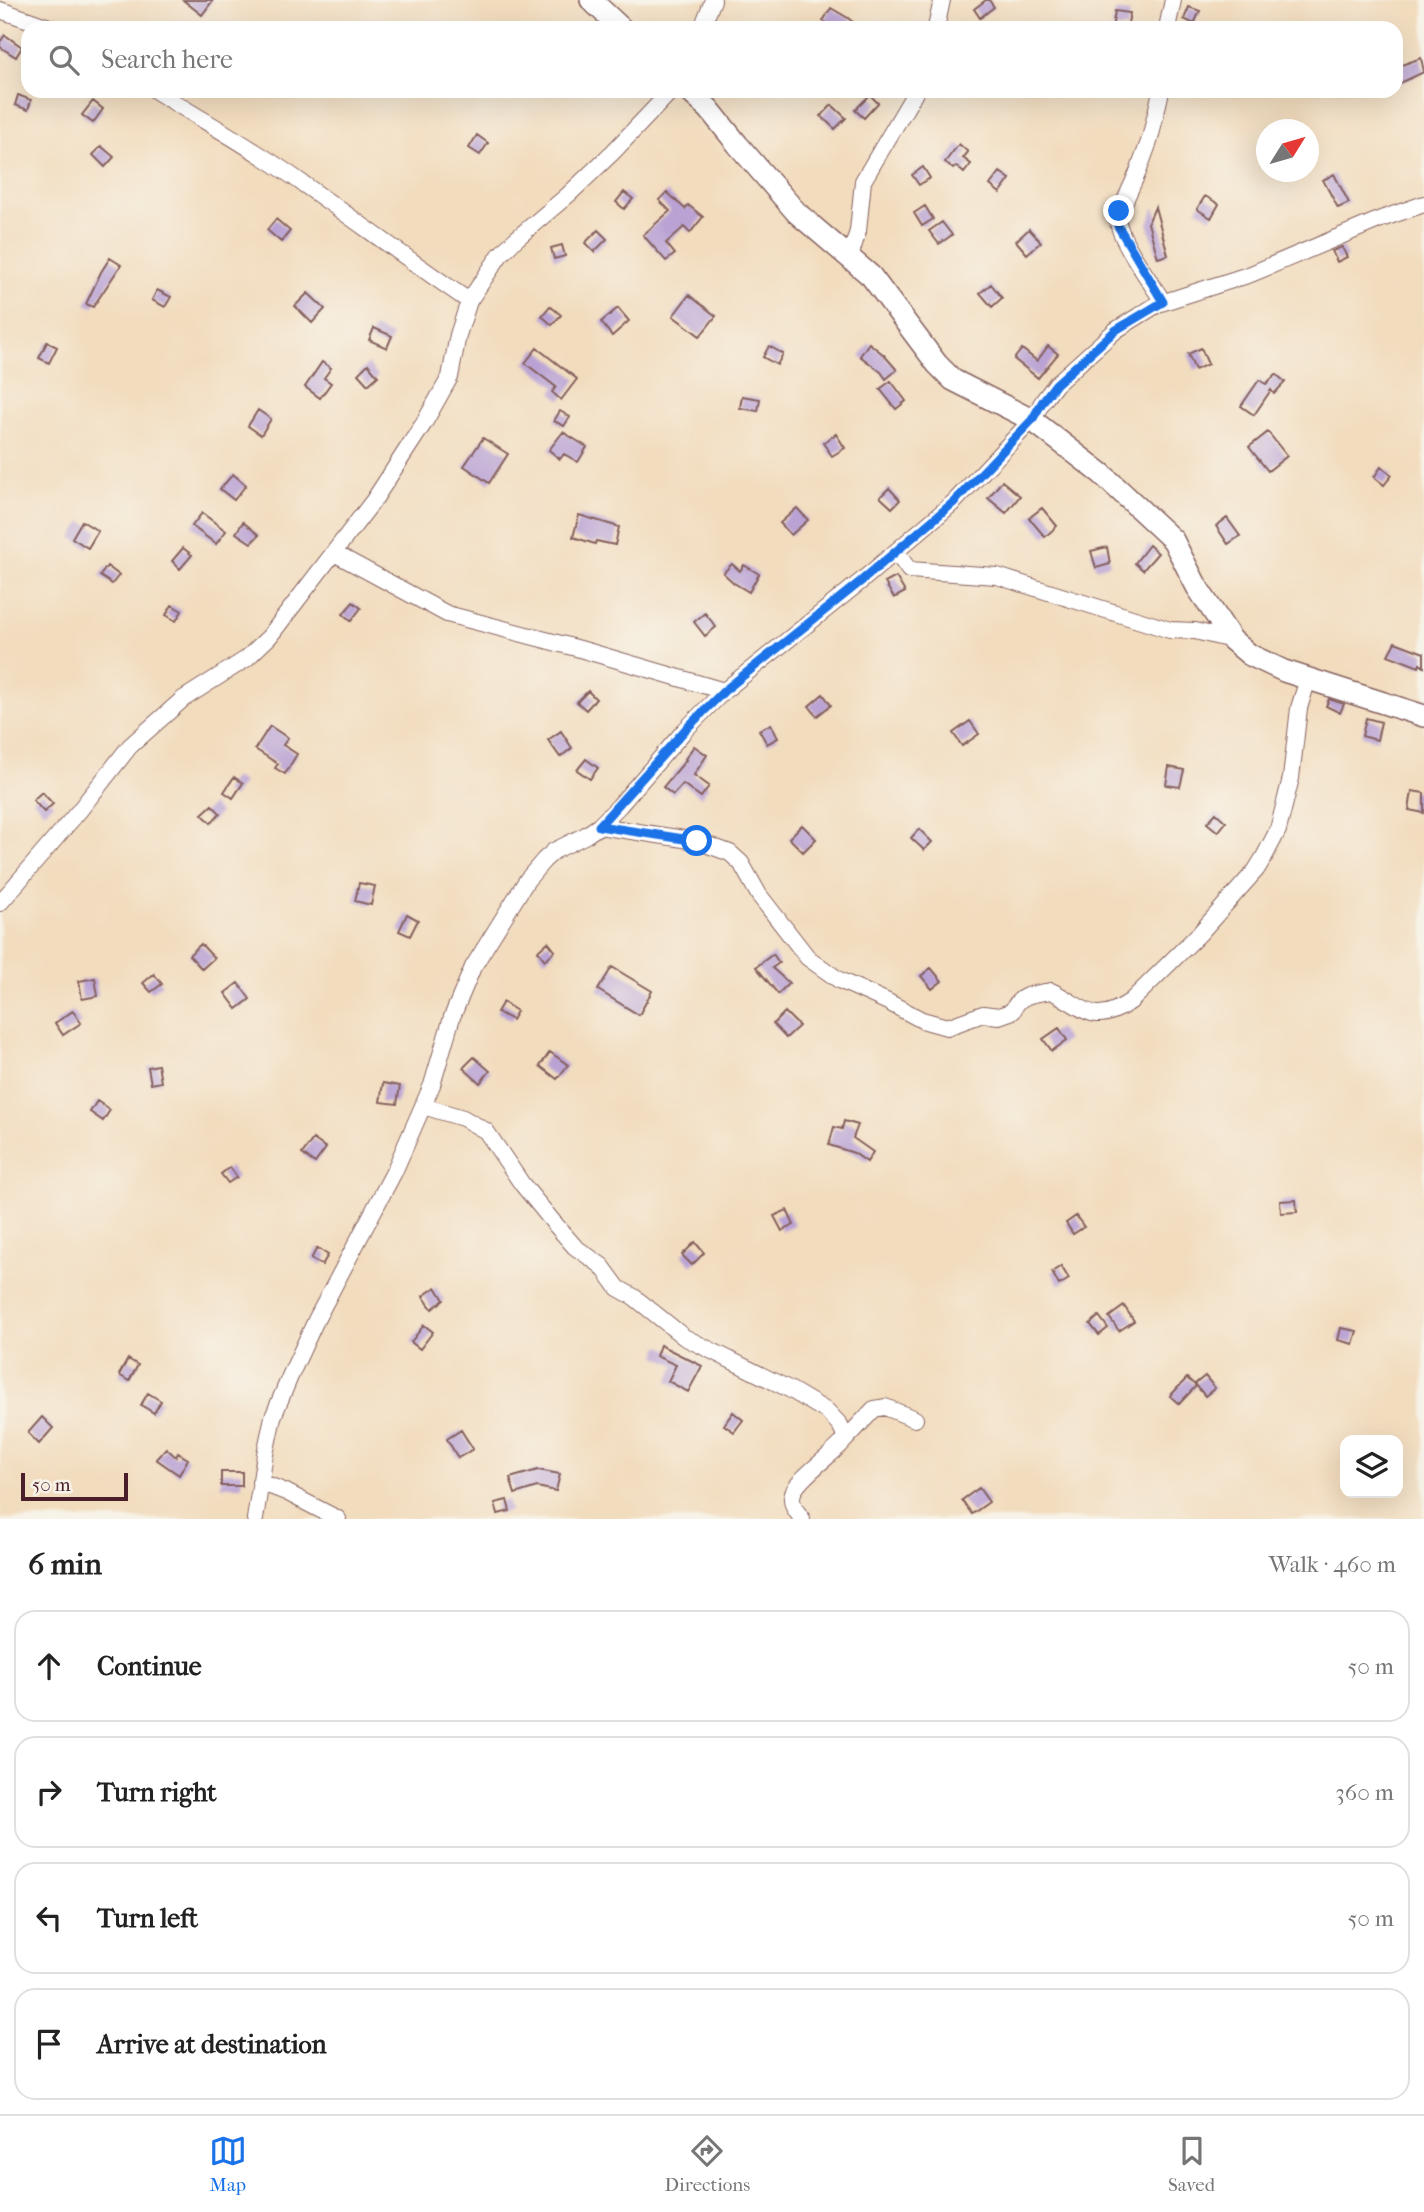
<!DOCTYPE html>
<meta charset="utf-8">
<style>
:root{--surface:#fff;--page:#f2f2f2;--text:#222;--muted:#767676;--line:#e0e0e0;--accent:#1a73e8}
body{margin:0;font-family:"IM FELL French Canon",serif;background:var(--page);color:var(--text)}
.controls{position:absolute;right:21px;bottom:21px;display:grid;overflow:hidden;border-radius:14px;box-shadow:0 7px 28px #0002}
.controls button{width:63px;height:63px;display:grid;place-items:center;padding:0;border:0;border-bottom:2px solid var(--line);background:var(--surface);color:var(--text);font:35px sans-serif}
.compass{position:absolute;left:1256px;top:119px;width:63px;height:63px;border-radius:50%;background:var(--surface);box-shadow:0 7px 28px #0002;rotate:53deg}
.scale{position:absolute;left:21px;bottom:18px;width:107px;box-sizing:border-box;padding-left:7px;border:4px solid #4a1f2b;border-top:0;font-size:19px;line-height:24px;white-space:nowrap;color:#4a1f2b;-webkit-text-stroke:5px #f7f3e8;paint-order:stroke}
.stop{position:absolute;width:21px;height:21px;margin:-16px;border:5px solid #1a73e8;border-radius:50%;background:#fff}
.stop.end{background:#1a73e8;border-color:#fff;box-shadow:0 2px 7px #0008}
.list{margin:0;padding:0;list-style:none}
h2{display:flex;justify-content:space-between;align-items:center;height:91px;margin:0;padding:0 28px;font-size:30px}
h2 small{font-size:23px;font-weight:400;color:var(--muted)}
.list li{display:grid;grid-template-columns:46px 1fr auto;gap:21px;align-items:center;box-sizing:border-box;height:112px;margin:0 14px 14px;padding:0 14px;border:2px solid var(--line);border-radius:21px}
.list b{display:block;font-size:26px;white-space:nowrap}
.list em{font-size:23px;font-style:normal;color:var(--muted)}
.icon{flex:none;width:38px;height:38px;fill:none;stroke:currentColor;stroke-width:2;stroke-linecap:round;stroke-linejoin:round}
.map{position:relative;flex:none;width:1424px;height:1519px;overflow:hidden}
.search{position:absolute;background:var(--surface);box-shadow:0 7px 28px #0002;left:21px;right:21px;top:21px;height:77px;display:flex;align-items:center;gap:18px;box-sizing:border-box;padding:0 24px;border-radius:21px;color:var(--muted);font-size:26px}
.sheet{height:595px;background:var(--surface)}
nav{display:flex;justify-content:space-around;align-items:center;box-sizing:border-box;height:98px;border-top:2px solid var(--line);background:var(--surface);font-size:19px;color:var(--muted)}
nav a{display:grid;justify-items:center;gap:4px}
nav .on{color:var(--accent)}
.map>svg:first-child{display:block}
.building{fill:#baa3d4}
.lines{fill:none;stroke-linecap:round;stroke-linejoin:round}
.minor-casing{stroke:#85615e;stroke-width:18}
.tertiary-casing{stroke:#85615e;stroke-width:24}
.minor{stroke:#fff;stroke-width:16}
.tertiary{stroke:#fff;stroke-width:21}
.route{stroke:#1a73e8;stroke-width:9}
</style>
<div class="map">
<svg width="1424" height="1519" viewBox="0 0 1424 1519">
<rect width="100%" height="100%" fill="#f7f3e8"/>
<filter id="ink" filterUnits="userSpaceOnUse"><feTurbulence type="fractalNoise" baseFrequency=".0143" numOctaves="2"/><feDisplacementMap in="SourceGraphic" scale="14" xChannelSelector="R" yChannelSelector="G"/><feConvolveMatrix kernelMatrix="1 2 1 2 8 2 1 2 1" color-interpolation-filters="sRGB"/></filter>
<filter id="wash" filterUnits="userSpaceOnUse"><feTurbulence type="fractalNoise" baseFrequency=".00686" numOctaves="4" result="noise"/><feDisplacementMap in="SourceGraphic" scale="28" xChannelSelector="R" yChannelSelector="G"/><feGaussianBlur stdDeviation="1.57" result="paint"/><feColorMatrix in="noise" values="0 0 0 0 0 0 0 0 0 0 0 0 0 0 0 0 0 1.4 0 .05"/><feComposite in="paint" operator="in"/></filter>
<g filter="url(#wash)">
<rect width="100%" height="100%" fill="#f2dcbe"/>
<g id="blocks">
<path class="building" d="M 183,0 L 213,0 L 202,15 Z
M 986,0 L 989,0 L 994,7 L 980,18 L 974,9 Z
M 1189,7 L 1200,11 L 1194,24 L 1184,19 Z
M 831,8 L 848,18 L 860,28 L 834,28 L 823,21 Z
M 1115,11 L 1130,13 L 1127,28 L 1112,28 Z
M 5,35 L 22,47 L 16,57 L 0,47 L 0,42 Z
M 1421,58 L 1424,72 L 1396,85 L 1396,67 Z
M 18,95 L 31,100 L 28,110 L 15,105 Z
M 870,95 L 878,103 L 864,118 L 855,110 Z
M 93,101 L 103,109 L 93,123 L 82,115 Z
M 832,105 L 846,118 L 835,129 L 821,116 Z
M 477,135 L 488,143 L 480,155 L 469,148 Z
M 959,144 L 968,152 L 963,158 L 971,164 L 964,173 L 956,166 L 953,169 L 945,162 Z
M 101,146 L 114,157 L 105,167 L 93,155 Z
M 923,167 L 930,178 L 919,185 L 912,175 Z
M 1000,172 L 1010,179 L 1000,193 L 990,185 Z
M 1334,174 L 1349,203 L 1338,208 L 1323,180 Z
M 624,192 L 633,199 L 624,209 L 616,202 Z
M 667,192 L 685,209 L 688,205 L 703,217 L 690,233 L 684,227 L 666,243 L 675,254 L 666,261 L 643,235 L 670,211 L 659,200 Z
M 1205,196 L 1219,204 L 1211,218 L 1197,209 Z
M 925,206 L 933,219 L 922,226 L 914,213 Z
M 1155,207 L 1168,255 L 1158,258 L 1148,223 Z
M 276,219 L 290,231 L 281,242 L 267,230 Z
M 942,222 L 952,235 L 939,244 L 929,231 Z
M 1029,229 L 1041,242 L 1027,254 L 1016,241 Z
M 598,230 L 607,239 L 594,252 L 585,243 Z
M 562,245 L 565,256 L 554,259 L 551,248 Z
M 1342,247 L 1347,257 L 1337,262 L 1332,251 Z
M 110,258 L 121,265 L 93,307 L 86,304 L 101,272 Z
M 991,284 L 1002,298 L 992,307 L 980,293 Z
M 157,290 L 171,297 L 165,307 L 152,300 Z
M 308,293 L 325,309 L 312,323 L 295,306 Z
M 689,295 L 716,316 L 700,336 L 673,316 Z
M 550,306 L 561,315 L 552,325 L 542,316 Z
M 618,308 L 629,321 L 612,336 L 601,322 Z
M 374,328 L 392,336 L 387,348 L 369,340 Z
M 47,342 L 57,347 L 49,363 L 39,358 Z
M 869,343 L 884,355 L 897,370 L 886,379 L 881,372 L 860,356 Z
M 769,346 L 783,354 L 777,365 L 763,357 Z
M 1048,346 L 1058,354 L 1038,378 L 1014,359 L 1022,349 L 1037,361 Z
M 537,348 L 577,379 L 561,400 L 552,392 L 556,387 L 525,363 Z
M 1201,348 L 1208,364 L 1195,370 L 1188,354 Z
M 322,362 L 331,368 L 324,378 L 331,383 L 320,398 L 305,387 Z
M 368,364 L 378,376 L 368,385 L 358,374 Z
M 1276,374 L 1285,382 L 1274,394 L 1271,390 L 1254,415 L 1241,406 L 1259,380 L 1266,384 Z
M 891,381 L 906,401 L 896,409 L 880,389 Z
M 742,396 L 760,399 L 758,411 L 740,408 Z
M 258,410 L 271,419 L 261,435 L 248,426 Z
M 560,411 L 570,417 L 564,426 L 554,421 Z
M 563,432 L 587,447 L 578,462 L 564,454 L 560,459 L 549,450 Z
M 1268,432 L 1287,456 L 1268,471 L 1249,447 Z
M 836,434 L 845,448 L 832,456 L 823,443 Z
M 483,438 L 508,454 L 489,483 L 464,466 Z
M 1381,467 L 1392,475 L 1384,485 L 1374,477 Z
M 233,474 L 246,485 L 234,500 L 220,489 Z
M 1002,481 L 1020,496 L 1006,513 L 988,498 Z
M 889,488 L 900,500 L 892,508 L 880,497 Z
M 797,508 L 808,520 L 791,535 L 780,523 Z
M 1042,508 L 1057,526 L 1045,537 L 1029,518 Z
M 202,513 L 226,531 L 216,544 L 192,526 Z
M 579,515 L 619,527 L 615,545 L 596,541 L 595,544 L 573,537 Z
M 1227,518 L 1240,536 L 1228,544 L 1216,526 Z
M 82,521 L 98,531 L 88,548 L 72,538 Z
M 243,522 L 259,535 L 251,543 L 236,533 Z
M 1149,545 L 1158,553 L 1143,570 L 1135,563 Z
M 1107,547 L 1110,564 L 1096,568 L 1091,551 Z
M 183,548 L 192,555 L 180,569 L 172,561 Z
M 732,564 L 740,571 L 744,565 L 759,574 L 749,592 L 734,583 L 723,573 Z
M 107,566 L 119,575 L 112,584 L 100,576 Z
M 896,577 L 905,592 L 894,598 L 885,583 Z
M 353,602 L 361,608 L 351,621 L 343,614 Z
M 172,605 L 182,611 L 176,621 L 166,615 Z
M 705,613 L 716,627 L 705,636 L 694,622 Z
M 1395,642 L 1424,653 L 1424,667 L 1420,664 L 1419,667 L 1388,655 Z
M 588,691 L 596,699 L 586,710 L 577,702 Z
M 823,694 L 831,705 L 817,716 L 809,706 Z
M 1329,699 L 1344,704 L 1340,713 L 1326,706 Z
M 1366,718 L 1381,722 L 1377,740 L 1362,736 Z
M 970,721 L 979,734 L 962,746 L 953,733 Z
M 771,724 L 778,738 L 767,744 L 759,730 Z
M 270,726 L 288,738 L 283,745 L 297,754 L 285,774 L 275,768 L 278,764 L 255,749 Z
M 561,731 L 572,748 L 560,757 L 548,740 Z
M 694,746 L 707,755 L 694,775 L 709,786 L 701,797 L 683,784 L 673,795 L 663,787 L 686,760 L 685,759 Z
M 586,759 L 598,768 L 590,779 L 577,770 Z
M 1169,767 L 1184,770 L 1180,787 L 1166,785 Z
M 234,777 L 243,783 L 233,798 L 224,792 Z
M 1412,791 L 1424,793 L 1424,813 L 1409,810 Z
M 42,792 L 53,804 L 44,812 L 33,800 Z
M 212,805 L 220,813 L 211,823 L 202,814 Z
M 1216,813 L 1226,822 L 1218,832 L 1207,823 Z
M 802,825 L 816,839 L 803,852 L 789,838 Z
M 919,829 L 932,842 L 924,850 L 911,838 Z
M 359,883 L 375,886 L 371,905 L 355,901 Z
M 407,914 L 418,920 L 410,936 L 399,931 Z
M 548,942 L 555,951 L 545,960 L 538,951 Z
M 201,944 L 214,958 L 202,969 L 189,955 Z
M 773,954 L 779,963 L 772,968 L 789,983 L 778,994 L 756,967 Z
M 612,967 L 652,991 L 639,1015 L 598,990 Z
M 931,968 L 942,981 L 932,989 L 921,976 Z
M 154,974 L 162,984 L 151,992 L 143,983 Z
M 95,978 L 98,996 L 82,999 L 79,981 Z
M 238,983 L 250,999 L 237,1009 L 225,993 Z
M 503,1002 L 517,1011 L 512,1020 L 497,1012 Z
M 73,1011 L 81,1023 L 63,1035 L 55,1023 Z
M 785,1012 L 799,1026 L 786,1038 L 773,1024 Z
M 1059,1028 L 1067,1040 L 1052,1051 L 1043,1039 Z
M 550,1052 L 568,1065 L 557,1079 L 540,1066 Z
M 474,1057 L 490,1071 L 480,1083 L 463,1068 Z
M 158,1065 L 161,1082 L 151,1084 L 148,1067 Z
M 383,1083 L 400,1086 L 397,1104 L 380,1102 Z
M 97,1101 L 110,1110 L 103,1121 L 90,1112 Z
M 844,1121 L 858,1125 L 853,1138 L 873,1152 L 867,1162 L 854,1153 L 829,1145 L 834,1127 L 842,1129 Z
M 313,1139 L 326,1148 L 315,1163 L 302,1154 Z
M 230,1167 L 237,1177 L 228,1183 L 221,1174 Z
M 1296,1200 L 1297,1212 L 1281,1213 L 1280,1201 Z
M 787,1210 L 794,1225 L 782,1231 L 774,1216 Z
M 1076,1216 L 1084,1227 L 1073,1234 L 1066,1223 Z
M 695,1242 L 704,1253 L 692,1265 L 682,1255 Z
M 317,1248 L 328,1255 L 322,1265 L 311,1259 Z
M 1061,1266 L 1069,1279 L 1059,1285 L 1052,1272 Z
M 436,1287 L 444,1300 L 432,1309 L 423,1296 Z
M 1124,1306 L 1134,1321 L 1119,1331 L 1109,1317 Z
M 1099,1316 L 1108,1328 L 1099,1335 L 1090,1324 Z
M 424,1325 L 433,1332 L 420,1349 L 411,1342 Z
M 1341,1328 L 1357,1331 L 1353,1344 L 1338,1340 Z
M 660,1345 L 702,1366 L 688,1392 L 668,1381 L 676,1365 L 656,1356 Z
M 128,1359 L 138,1365 L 129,1381 L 119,1375 Z
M 1205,1376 L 1215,1388 L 1205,1396 L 1195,1384 Z
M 1187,1378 L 1196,1386 L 1179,1404 L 1170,1396 Z
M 148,1393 L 161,1401 L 154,1413 L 141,1405 Z
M 733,1412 L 743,1420 L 734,1432 L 724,1425 Z
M 42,1417 L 53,1428 L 39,1444 L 28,1433 Z
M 461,1430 L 473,1449 L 458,1458 L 447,1439 Z
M 166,1448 L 176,1457 L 178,1453 L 188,1459 L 179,1475 L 156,1459 Z
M 538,1470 L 560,1474 L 556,1491 L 537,1487 L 515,1494 L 510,1478 Z
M 221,1472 L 242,1472 L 242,1486 L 221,1486 Z
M 979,1488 L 989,1502 L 972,1514 L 962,1500 Z
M 507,1500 L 510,1511 L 498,1514 L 495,1503 Z"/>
</g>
</g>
<g filter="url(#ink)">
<use href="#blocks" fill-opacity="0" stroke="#85615e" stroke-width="2"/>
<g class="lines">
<g class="minor-casing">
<path id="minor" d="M 0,10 L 52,28
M 702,28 L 713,0
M 936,28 L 942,0
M 1167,28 L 1173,0
M 156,91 C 205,122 255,149 302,183 C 358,222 413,263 469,301
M 1161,91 L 1150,139 L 1138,172 L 1117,218 C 1120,242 1150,280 1163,302
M 850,257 L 858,231 L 863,181 L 916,91
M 896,552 L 909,570 L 997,576 L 1170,630 L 1195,631 L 1232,640
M 334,553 L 447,614 L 580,649 L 724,691
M 599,826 L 697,841 L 730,853 L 741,863 L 759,895 L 808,958 L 839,980 L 888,1002 L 922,1020 L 947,1027 L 983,1014 L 999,1016 L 1013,1011 C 1018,994 1035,994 1051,991 C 1085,1007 1092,1028 1131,1001 L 1200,933 L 1256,870 L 1264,857 L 1278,830 L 1291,778 L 1299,708 L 1308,679
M 0,903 L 79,811 L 130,746 L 183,699 L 246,659 L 269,637 L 374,500 L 424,423 L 450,377 L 458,335 L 469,301 L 500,255 L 516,239 L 568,195 L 613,152 L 671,91
M 423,1106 L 463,1118 L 486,1131 L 522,1184 L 554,1223 L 575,1247 L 602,1266 L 618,1288 L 634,1297 L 684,1337 L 791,1390 L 828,1412 L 840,1425 L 844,1433 L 844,1441 C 833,1455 790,1482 792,1499 C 792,1507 798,1513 802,1519
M 844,1441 L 874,1409 L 885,1407 L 915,1419
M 260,1482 L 286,1492 L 338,1519
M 255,1519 L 265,1454 L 273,1417 L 291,1374 L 316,1320 L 394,1172 L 432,1085 L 452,1017 L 473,967 L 527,880 L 544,860 L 554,851 L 586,835 L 599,826 L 619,806 L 685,730 L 724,691 L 860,582 L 954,502 L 1032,420 L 1043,401 L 1056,384 L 1116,330 L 1158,304 L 1251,274 L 1381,219 L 1424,204"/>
</g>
<g class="tertiary-casing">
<path id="tertiary" d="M 591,0 L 621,28
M 689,91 L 709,109 L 738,145 L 797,213 L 871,276 L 937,364 L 953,380 L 1032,420 L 1102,474 L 1173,540 L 1197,587 L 1232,640 L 1250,655 L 1284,671 L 1424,716"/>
</g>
<use href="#minor" class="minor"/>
<use href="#tertiary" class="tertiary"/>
</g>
</g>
<g class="lines" filter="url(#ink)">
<path class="route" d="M 697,841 L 599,826 L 685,730 L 724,691 L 860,582 L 954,502 L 1032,420 L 1043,401 L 1056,384 L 1116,330 L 1163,302 L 1118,226 L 1119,211"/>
</g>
</svg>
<div class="controls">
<button><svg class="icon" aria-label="layers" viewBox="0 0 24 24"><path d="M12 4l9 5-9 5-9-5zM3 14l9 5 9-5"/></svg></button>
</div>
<svg class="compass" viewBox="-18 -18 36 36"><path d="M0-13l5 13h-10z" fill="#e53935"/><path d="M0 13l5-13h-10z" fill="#767676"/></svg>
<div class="scale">50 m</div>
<div class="stop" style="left:697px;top:841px"></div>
<div class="stop end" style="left:1119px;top:211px"></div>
<div class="search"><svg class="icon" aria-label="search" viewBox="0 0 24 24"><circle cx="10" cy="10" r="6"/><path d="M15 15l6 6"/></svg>Search here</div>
</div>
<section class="sheet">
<h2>6 min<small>Walk · 460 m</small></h2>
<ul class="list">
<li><svg class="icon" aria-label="ahead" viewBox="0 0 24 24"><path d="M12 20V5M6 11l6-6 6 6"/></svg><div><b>Continue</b></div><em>50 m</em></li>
<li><svg class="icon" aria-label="right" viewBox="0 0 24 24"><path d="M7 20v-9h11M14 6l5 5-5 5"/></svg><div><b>Turn right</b></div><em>360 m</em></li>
<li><svg class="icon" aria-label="left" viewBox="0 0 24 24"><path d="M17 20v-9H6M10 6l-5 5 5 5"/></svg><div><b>Turn left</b></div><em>50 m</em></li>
<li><svg class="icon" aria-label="arrive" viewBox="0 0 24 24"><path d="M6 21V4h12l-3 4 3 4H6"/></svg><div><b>Arrive at destination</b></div></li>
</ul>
</section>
<nav>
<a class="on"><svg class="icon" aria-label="map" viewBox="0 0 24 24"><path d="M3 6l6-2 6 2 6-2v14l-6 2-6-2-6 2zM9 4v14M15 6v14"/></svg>Map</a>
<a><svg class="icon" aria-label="directions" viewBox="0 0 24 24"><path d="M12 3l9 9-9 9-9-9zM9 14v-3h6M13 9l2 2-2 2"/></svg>Directions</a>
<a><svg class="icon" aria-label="saved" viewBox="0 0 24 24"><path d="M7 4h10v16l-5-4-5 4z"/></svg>Saved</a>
</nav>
